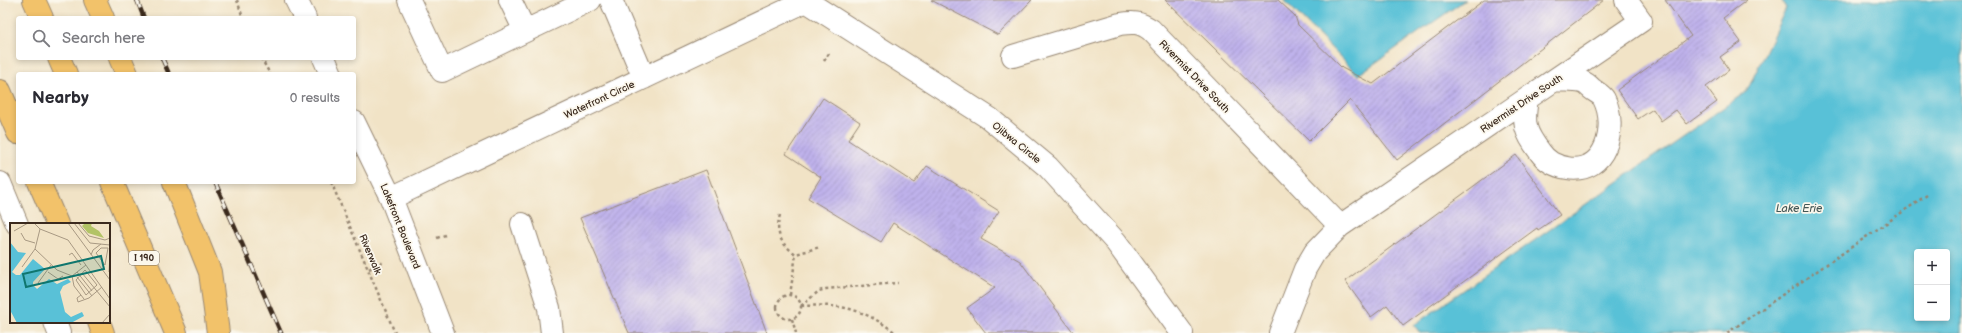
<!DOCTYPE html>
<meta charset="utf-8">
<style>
:root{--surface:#fff;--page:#f7f7f7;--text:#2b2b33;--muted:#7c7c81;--line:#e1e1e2}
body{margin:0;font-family:"Balsamiq Sans",sans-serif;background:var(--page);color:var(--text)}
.controls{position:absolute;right:12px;bottom:12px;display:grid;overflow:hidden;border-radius:4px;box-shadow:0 2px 6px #0003}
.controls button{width:36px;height:36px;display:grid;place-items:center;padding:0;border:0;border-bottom:1px solid var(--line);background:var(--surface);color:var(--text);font:20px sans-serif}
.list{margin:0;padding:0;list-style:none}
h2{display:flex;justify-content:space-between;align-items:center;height:52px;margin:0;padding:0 16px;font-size:17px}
h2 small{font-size:13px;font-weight:400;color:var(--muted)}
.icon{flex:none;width:22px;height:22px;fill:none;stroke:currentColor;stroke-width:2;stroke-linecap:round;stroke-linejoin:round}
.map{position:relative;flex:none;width:1962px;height:333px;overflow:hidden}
.search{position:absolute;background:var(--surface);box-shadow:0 2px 6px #0003;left:16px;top:16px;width:340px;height:44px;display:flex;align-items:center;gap:10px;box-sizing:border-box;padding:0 14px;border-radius:4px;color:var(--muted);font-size:15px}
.panel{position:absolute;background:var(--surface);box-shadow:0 2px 6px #0003;left:16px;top:72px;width:340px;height:112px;border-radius:4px}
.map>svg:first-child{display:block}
.water{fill:#59c1d7;stroke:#4a767a;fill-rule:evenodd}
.building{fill:url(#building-hatch)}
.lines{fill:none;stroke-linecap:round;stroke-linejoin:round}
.minor-casing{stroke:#968672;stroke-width:24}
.highway-casing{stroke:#968672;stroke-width:24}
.path{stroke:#968672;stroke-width:2.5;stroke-dasharray:3 3;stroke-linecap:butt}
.minor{stroke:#fff;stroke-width:22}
.highway{stroke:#f2c26a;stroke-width:22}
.rail-casing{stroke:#3b2a1e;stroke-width:4.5}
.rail{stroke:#fbf7ec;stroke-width:3;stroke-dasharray:9;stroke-linecap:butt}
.labels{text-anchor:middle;stroke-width:3.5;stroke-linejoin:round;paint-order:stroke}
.shield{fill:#fbf7ec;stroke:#75685c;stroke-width:1}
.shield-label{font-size:9px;font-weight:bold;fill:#3b2a1e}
.street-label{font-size:10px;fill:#3b2a1e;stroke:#fbf7ec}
.water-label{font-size:11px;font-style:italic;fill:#445756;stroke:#fbf7ec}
.inset-road{fill:none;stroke:#a89983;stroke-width:1}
.view{fill:#0f766e;fill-opacity:0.15;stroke:#0f766e;stroke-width:2}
.inset-edge{fill:none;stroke:#3b2a1e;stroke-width:2}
</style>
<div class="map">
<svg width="1962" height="333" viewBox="0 0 1962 333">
<defs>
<pattern id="building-hatch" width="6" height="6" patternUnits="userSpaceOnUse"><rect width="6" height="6" fill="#bfb2ec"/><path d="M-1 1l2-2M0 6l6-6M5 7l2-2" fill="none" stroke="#9c91bf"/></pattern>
</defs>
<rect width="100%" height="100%" fill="#fbf7ec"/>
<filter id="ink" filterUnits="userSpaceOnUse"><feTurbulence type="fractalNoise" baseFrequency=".025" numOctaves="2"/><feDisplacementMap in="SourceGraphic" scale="8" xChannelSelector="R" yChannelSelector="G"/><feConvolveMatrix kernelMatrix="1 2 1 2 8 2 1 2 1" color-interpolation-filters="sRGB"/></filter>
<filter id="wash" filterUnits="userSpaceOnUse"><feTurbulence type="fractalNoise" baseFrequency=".012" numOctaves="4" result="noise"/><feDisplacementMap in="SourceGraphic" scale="16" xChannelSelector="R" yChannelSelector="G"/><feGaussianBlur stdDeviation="0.9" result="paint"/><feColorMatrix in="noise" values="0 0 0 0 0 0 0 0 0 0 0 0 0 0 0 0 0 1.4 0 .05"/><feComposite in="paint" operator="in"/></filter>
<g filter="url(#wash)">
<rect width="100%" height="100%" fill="#f1e3c6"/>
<path class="water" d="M 1284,0 L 1465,0 L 1358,75 Z
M 1781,0 L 1962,0 L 1962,333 L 1420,333 L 1414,325 L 1747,91 L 1786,8 ZM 1917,252 L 1947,252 L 1947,318 L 1917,318 Z"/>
<g id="blocks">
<path class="building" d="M 931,0 L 1032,0 L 998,35 Z
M 1165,0 L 1278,0 L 1295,16 L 1298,25 L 1342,68 L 1373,84 L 1484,0 L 1604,0 L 1397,160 L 1350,100 L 1309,141 Z
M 1665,0 L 1747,0 L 1723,18 L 1741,42 L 1720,57 L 1729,70 L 1706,87 L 1717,102 L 1687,124 L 1676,110 L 1661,121 L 1653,109 L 1638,119 L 1617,90 L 1691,36 Z
M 823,98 L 860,122 L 848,140 L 914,183 L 927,166 L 999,211 L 981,239 L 1020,261 L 1074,333 L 986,333 L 967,308 L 995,288 L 893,223 L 881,242 L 808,198 L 821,177 L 786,154 Z
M 1516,155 L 1560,215 L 1538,230 L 1537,228 L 1403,326 L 1387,305 L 1371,317 L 1345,281 Z
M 706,170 L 767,333 L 629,333 L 580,218 Z"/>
</g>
</g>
<g filter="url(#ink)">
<use href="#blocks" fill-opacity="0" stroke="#968672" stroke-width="1"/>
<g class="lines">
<g class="minor-casing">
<path id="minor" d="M 296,0 L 305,18
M 409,0 L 442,71 L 590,0
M 510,0 L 525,31
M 611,0 L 644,78
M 806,1 L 989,118 L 1048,167 L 1116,242 L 1182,333
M 1013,56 L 1120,24 C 1133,22 1140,22 1151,30 L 1340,226
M 324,58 L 331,74
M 1527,99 C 1523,124 1524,131 1540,152 C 1547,162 1555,166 1567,168 C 1606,175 1618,127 1604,99 C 1602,95 1596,92 1592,89 C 1589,86 1586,83 1582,82 C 1574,80 1564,81 1555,80
M 354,122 L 391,198 L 443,333
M 0,183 L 17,224
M 391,198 L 806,1
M 522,224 L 549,308 L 552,333
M 55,322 L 59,333
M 1280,333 L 1305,269 L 1315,252 L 1340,226 L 1641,21 L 1626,0"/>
</g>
<g class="highway-casing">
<path id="highway" d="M 34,0 L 42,18
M 95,0 L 103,18
M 59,58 L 66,74
M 120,58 L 127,74
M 0,91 L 18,133
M 39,182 L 57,224
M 112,182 L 176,333
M 174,182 L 210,272 L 218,333
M 99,322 L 103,333"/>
</g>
<path class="path" d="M 237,0 L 243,18
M 261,58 L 270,74
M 824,61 L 830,52
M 331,182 L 395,333
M 780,215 C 775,232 780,244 796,254 L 820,247
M 437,238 L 445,235
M 369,269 L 384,262
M 790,295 L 796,254
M777 307a12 12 0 1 1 24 0a12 12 0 1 1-24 0Z
M 801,306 L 819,291 L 826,289 L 898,283
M 801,306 C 842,304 862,308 896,333
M 792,319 L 796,333
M 1727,333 L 1927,195"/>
<use href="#minor" class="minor"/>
<use href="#highway" class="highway"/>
<g class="rail-casing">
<path id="rail" d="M 137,0 L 144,18
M 162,58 L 169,74
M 215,182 L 281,333"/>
</g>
<use href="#rail" class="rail"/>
</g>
</g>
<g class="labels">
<rect class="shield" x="129" y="251" width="30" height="14" rx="3"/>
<g class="shield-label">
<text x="144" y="261">I 190</text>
</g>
<g class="street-label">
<text transform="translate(1195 76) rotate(46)" y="4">Rivermist Drive South</text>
<text transform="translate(599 99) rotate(-25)" y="4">Waterfront Circle</text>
<text transform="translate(1521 103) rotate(-34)" y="4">Rivermist Drive South</text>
<text transform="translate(1017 142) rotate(39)" y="4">Ojibwa Circle</text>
<text transform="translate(401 226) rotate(68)" y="4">Lakefront Boulevard</text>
<text transform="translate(371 254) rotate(67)" y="4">Riverwalk</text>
</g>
<g class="water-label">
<text x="1799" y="212">Lake Erie</text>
</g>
</g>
<g transform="translate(10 223)">
<rect width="100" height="100" fill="#f1e3c6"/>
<path d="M 75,0 L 82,0 L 81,3 L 89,8 L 94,15 L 78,10 L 72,3 Z" fill="#b2c366"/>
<path d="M 0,19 L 8,29 L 16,30 L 2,49 L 6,52 L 10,52 L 23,36 L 35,46 L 23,59 L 23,62 L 27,66 L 39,56 L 47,61 L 58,56 L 61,59 L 53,63 L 50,69 L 55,89 L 61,94 L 72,89 L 74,93 L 61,100 L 7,100 L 0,87 Z" fill="#59c1d7"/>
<path class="inset-road" d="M 24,0 L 30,6 L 58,17 L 100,76M 58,0 L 100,57M 64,0 L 80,20 L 100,22M 68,0 L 79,13 L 95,17 L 100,15M 30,6 L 25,26 L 47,47 L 62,53M 4,8 L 18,0M 11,10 L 15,17 L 25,20M 91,25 L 98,25 L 95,42 L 86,30 ZM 59,32 L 62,30 L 71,42M 81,32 L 83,27 L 91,21M 12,44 L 25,26M 75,47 L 87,62 L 76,72 L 66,57 ZM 38,49 L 48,56 L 53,53M 67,49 L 82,68M 99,49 L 100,30M 72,50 L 100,84M 62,53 L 64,63 L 74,76M 62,53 L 76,42M 67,54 L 82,73M 30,62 L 28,60 L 41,42M 71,72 L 67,75 L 68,79 L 79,75 L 92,64M 92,100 L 100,91"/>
<path class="view" d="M 91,33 L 94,46 L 16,64 L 13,51 Z"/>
<rect width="100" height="100" class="inset-edge"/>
</g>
</svg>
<div class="controls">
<button>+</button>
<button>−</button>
</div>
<div class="search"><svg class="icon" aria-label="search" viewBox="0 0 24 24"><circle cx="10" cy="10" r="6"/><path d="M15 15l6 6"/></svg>Search here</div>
<section class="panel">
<h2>Nearby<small>0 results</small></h2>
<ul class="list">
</ul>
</section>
</div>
